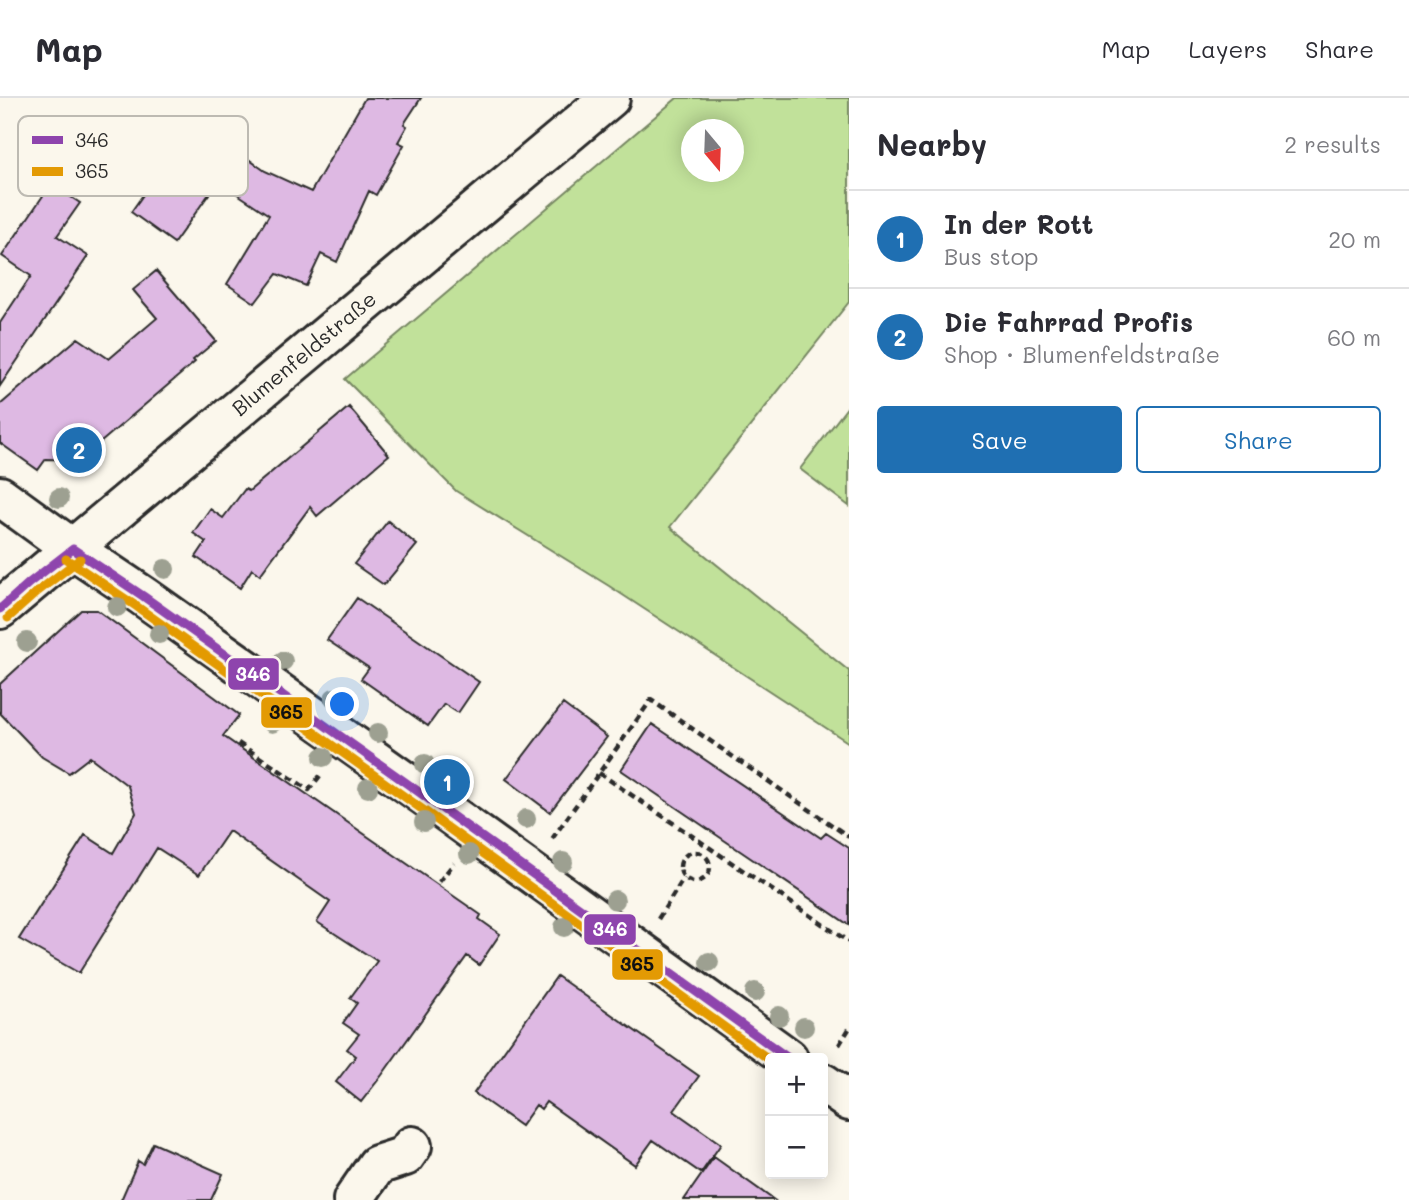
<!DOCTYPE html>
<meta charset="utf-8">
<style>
:root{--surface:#fff;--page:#f2f2f3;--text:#2b2b33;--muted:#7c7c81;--line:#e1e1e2;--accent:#1f6fb2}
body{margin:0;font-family:Mali,sans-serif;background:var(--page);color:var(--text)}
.controls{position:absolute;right:21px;bottom:21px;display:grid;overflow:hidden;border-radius:7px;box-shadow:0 4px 18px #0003}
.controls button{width:63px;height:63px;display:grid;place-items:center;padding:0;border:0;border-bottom:2px solid var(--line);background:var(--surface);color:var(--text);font:35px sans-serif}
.compass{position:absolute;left:681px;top:21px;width:63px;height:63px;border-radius:50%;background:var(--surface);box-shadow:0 4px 18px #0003;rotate:161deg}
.you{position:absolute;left:343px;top:607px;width:24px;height:24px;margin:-18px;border:5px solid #fff;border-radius:50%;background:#1a73e8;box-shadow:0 0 0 10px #1a73e833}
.badge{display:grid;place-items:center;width:46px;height:46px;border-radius:50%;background:var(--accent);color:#fff;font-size:23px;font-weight:700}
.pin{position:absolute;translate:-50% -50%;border:4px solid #fff;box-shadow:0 2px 7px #0006}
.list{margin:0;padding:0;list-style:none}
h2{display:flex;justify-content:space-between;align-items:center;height:91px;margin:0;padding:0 28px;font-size:30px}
h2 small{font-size:23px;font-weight:400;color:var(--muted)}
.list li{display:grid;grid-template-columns:46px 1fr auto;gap:21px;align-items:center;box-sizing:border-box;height:98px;padding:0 28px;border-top:2px solid var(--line)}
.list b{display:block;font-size:26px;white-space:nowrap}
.list p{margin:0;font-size:23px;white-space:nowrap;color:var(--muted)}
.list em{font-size:23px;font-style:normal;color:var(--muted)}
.actions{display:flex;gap:14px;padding:21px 28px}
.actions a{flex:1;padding:16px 0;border:2px solid var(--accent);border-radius:7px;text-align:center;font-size:24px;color:var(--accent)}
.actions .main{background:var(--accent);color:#fff}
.map{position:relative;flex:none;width:849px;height:1102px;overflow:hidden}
header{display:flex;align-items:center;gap:42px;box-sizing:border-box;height:98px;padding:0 35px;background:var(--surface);border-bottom:2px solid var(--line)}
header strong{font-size:33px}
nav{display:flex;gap:38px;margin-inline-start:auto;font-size:24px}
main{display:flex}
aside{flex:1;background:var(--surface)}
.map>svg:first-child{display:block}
.green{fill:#c1e19a;stroke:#768662;stroke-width:2;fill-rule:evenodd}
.building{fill:#deb9e3;stroke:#2b2b2b;stroke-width:2}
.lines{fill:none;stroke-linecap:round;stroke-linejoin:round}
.street-casing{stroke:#2b2b2b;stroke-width:44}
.secondary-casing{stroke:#2b2b2b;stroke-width:44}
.path{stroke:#2b2b2b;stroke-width:4.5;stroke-dasharray:7 5;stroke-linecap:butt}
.street{stroke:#fbf7ec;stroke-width:38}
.secondary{stroke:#fbf7ec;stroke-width:38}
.bus-1-casing{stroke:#fbf7ec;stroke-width:14}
.bus-2-casing{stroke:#fbf7ec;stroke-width:14}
.bus-1{stroke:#8e44ad;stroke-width:9}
.bus-2{stroke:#e39a04;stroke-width:9}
.tree{fill:#9da091}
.labels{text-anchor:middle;stroke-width:7;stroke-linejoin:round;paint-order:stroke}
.street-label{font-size:21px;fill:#2b2b2b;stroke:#fbf7ec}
.key{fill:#fbf7ec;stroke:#bdbab2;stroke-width:2}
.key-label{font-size:19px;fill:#2b2b2b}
.line-badge{stroke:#fbf7ec;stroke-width:2.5}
.badge-label{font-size:19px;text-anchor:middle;font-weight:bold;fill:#fff}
.pale-badge-label{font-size:19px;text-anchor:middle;font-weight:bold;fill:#111}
</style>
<header>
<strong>Map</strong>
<nav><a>Map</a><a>Layers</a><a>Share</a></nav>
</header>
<main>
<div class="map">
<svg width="849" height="1102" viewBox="0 0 849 1102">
<rect width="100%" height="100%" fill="#fbf7ec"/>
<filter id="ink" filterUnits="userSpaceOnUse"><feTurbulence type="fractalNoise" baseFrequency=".0143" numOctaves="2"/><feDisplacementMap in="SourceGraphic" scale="14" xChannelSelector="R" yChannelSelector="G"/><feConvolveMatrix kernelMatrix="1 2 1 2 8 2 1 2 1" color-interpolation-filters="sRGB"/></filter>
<g filter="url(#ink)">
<path class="green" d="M 677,0 L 849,0 L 849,204 L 670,429 L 849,573 L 849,645 L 609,488 L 456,393 L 345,281 ZM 692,32 L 734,32 L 734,74 L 692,74 Z
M 849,307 L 849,408 L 800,371 Z"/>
<path class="building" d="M 365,0 L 421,0 L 404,26 L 407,28 L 398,44 L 404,47 L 376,97 L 369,93 L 337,164 L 321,156 L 306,188 L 277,176 L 255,205 L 227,186 L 269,117 L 224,87 L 244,58 L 265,73 L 311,94 Z
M 185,37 L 229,68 L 174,145 L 131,114 Z
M 51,86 L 80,105 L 57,138 L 88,158 L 0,288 L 0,225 L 31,178 L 2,158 Z
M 156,173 L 216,243 L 193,262 L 195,264 L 80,362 L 46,361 L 38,372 L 0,345 L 0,307 L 78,240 L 109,261 L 157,220 L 133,192 Z
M 349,309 L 389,357 L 317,418 L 310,409 L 260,477 L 252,471 L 240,490 L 196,459 L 206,444 L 193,435 L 210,411 L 223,420 L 245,391 L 249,393 Z
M 388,423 L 417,447 L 384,487 L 354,466 Z
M 357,500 L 479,584 L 458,615 L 444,606 L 428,628 L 361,581 L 369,570 L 327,542 Z
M 81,512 L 97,512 L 239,617 L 223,638 L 481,817 L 479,821 L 500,836 L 479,867 L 467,858 L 382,977 L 361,1004 L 336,984 L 356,958 L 347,951 L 359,936 L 343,925 L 357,905 L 350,900 L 377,863 L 317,824 L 330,804 L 229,733 L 199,777 L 157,750 L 79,875 L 19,841 L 85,737 L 113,755 L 136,715 L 128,688 L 90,659 L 69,675 L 42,659 L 0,615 L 0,586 Z
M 563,606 L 607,639 L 550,714 L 506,681 Z
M 652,626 L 821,740 L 826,735 L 849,750 L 849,827 L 621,672 Z
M 557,878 L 699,978 L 674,1013 L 721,1046 L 701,1075 L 653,1042 L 635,1067 L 546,1004 L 541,1011 L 536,1007 L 521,1028 L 474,995 Z
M 153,1045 L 223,1076 L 211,1102 L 121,1102 L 138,1063 L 143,1066 Z
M 714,1059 L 774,1102 L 684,1102 Z"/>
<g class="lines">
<g class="street-casing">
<g id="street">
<path id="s1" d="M 0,511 L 610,0"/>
<path d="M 353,1102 L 377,1067 L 405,1058 L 412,1048"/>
</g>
</g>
<g class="secondary-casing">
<path id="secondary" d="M 0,398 L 73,451 L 143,498 L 428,700 L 788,960
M 823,985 L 849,1003"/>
</g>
<path class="path" d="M 238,645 L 309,692 L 323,674
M 599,675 L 849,844
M 552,741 L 651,602 L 849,739
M680 769a15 15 0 1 1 30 0a15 15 0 1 1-30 0Z
M 439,784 L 454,765
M 658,821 L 684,780
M 839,947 L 849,931"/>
<use href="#street" class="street"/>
<use href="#secondary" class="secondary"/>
<g class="bus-1-casing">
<path id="bus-1" d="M 73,451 L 143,498 L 419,694 L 788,960
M 0,511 L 29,485 L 73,451"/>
</g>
<g class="bus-2-casing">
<path id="bus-2" d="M 66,461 L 136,508 L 412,704 L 770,962
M 8,520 L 37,494 L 80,461"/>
</g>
<use href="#bus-1" class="bus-1"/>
<use href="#bus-2" class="bus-2"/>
</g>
<g class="tree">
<circle cx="59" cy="400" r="10"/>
<circle cx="165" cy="471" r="10"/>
<circle cx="117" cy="509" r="10"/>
<circle cx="159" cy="536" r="10"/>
<circle cx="27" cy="544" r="10"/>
<circle cx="283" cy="563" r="10"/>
<circle cx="334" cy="600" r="10"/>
<circle cx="272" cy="625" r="10"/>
<circle cx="378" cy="635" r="10"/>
<circle cx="323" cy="659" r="10"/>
<circle cx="425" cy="666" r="10"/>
<circle cx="368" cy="690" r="10"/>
<circle cx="526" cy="721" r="10"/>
<circle cx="424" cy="724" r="10"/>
<circle cx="469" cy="756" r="10"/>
<circle cx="563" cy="764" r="10"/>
<circle cx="615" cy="802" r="10"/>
<circle cx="564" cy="829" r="10"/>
<circle cx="709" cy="864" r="10"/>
<circle cx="755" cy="894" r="10"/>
<circle cx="779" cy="918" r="10"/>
<circle cx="804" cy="929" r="10"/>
</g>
</g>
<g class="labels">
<g class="street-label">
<text dy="7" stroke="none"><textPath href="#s1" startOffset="397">Blumenfeldstraße</textPath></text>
</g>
</g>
<rect x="18" y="18" width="230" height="80" rx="10" class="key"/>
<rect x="32" y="38" width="31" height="8" fill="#8e44ad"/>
<rect x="32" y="69" width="31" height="9" fill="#e39a04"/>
<g class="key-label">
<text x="75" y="49">346</text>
<text x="75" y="80">365</text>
</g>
<g class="line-badge">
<rect x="227" y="559" width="53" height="34" rx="7" fill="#8e44ad"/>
<rect x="260" y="598" width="53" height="33" rx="7" fill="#e39a04"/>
<rect x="583" y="815" width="54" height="33" rx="7" fill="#8e44ad"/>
<rect x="611" y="850" width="53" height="33" rx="7" fill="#e39a04"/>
</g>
<g class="badge-label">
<text x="253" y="583">346</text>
<text x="610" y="838">346</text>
</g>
<g class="pale-badge-label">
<text x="286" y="621">365</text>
<text x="637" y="873">365</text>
</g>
</svg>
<div class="controls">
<button>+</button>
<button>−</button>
</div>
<svg class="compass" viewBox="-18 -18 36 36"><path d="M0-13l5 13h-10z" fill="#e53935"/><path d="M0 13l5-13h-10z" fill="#7c7c81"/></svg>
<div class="you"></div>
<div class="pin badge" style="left:447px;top:684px">1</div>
<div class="pin badge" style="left:79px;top:352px">2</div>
</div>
<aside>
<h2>Nearby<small>2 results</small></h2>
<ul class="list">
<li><span class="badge">1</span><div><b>In der Rott</b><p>Bus stop</p></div><em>20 m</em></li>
<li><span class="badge">2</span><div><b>Die Fahrrad Profis</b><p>Shop · Blumenfeldstraße</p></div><em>60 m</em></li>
</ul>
<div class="actions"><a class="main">Save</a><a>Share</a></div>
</aside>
</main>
